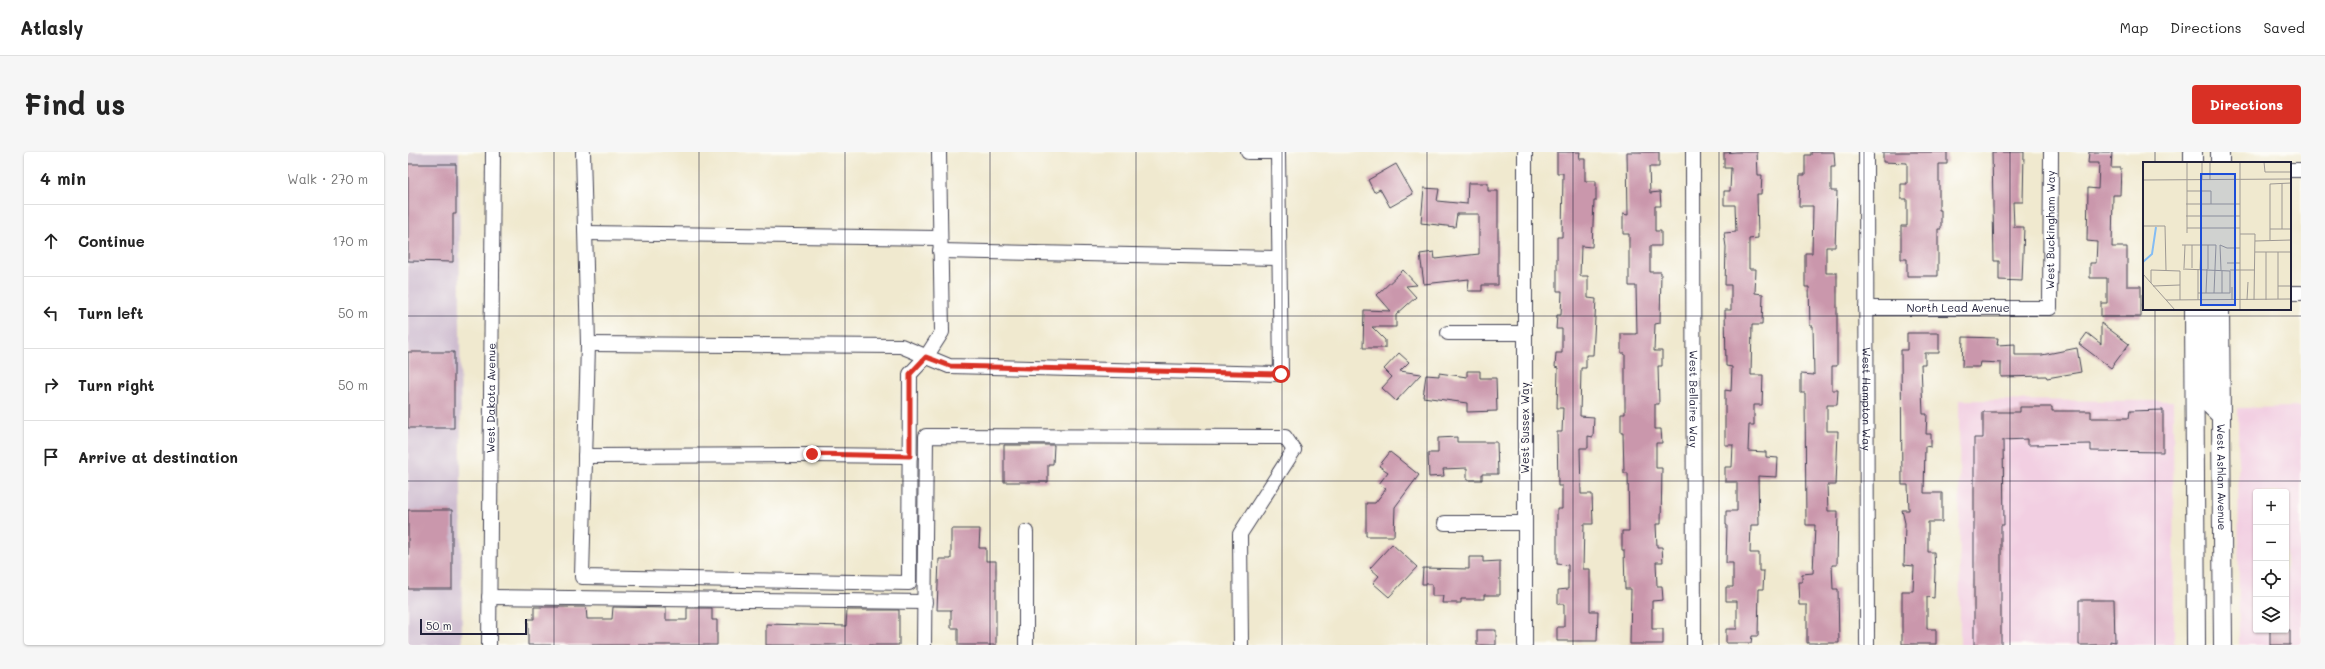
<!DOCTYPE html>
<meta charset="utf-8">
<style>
:root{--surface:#fff;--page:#f6f6f6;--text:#222;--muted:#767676;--line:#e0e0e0;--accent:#d93025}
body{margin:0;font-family:Mali,sans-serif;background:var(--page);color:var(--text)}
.controls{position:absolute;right:12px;bottom:12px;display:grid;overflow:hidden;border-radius:4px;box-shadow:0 1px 3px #0004}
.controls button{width:36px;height:36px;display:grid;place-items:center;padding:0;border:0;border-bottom:1px solid var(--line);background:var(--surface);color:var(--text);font:20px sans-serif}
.scale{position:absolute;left:12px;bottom:10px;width:107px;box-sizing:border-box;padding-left:4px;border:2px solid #22223b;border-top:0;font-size:11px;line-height:14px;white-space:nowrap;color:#22223b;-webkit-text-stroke:3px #fdfcf7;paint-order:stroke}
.stop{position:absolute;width:12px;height:12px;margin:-9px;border:3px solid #d93025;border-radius:50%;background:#fff}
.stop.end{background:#d93025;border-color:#fff;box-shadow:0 1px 4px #0008}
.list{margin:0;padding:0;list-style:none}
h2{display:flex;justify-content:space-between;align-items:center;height:52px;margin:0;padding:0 16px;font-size:17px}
h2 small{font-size:13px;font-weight:400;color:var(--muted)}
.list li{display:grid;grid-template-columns:26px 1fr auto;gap:12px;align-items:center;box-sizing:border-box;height:72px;padding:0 16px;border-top:1px solid var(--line)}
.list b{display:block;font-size:15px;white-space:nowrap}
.list em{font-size:13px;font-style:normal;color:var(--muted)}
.icon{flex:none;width:22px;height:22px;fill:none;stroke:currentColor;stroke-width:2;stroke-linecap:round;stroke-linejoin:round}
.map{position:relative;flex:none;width:1893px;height:493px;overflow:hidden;border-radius:4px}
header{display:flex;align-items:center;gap:24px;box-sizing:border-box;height:56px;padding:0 20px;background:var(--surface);border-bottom:1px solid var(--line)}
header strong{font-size:19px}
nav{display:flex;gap:22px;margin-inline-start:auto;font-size:14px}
.intro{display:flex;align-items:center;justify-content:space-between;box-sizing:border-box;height:96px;padding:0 24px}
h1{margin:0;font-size:28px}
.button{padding:10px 18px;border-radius:4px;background:var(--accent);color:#fff;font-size:14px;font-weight:700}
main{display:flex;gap:24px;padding:0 24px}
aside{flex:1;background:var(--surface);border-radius:4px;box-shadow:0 1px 3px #0004}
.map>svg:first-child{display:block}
.built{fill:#f2cfe2;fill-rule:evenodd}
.industrial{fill:#cfbdd0}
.building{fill:#ca97ac}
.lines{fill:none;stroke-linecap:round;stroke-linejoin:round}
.minor-casing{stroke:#414051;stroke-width:16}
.major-casing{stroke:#414051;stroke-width:20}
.minor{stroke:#fff;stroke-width:14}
.major{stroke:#fff;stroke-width:18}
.route{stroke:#d93025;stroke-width:5}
.grid{fill:none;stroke:#22223b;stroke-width:1;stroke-opacity:0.55}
.labels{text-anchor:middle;stroke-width:3.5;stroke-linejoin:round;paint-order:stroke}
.street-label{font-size:11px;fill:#22223b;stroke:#fdfcf7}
.inset-river{fill:none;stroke:#83bcf4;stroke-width:2}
.inset-road{fill:none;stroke:#9e9994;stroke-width:1}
.view{fill:#1d4ed8;fill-opacity:0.15;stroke:#1d4ed8;stroke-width:2}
.inset-edge{fill:none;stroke:#22223b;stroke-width:2}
</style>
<header>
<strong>Atlasly</strong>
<nav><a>Map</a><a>Directions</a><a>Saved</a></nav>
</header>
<div class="intro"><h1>Find us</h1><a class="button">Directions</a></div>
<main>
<aside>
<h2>4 min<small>Walk · 270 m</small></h2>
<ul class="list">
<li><svg class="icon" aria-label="ahead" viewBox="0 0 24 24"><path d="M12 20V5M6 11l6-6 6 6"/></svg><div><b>Continue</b></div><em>170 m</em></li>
<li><svg class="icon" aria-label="left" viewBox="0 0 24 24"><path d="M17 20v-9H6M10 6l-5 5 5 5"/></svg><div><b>Turn left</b></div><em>50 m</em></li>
<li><svg class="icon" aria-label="right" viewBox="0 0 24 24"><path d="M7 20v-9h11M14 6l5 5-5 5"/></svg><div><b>Turn right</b></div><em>50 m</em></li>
<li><svg class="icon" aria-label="arrive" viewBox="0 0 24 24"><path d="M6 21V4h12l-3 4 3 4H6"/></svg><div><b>Arrive at destination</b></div></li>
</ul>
</aside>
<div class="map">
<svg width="1893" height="493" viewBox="0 0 1893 493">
<rect width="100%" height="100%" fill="#fdfcf7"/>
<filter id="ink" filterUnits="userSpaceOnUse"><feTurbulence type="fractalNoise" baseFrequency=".025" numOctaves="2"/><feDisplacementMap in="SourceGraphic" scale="8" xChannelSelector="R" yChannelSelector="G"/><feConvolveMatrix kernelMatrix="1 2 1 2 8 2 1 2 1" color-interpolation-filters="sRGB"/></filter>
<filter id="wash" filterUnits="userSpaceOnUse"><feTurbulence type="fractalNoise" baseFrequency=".012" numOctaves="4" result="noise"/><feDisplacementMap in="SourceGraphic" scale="16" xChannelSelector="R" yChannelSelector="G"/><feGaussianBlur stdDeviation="0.9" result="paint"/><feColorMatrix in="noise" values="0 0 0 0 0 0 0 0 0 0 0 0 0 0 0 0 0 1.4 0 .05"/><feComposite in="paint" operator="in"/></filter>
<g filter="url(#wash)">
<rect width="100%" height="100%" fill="#f0e9cf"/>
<path class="built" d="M 1551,248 L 1765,249 L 1766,493 L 1552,493 Z
M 1893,255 L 1893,493 L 1831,493 L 1830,256 ZM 1848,340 L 1878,340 L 1878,478 L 1848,478 Z"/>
<path class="industrial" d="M 0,0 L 51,0 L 54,493 L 0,493 Z"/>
<g id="blocks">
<path class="building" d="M 1149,0 L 1172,0 L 1171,7 L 1177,7 L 1177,29 L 1188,29 L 1188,49 L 1186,49 L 1184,95 L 1173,94 L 1172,124 L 1180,124 L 1180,146 L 1188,147 L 1185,203 L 1178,203 L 1178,216 L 1173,216 L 1172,264 L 1186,265 L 1185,285 L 1180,284 L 1180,296 L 1172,296 L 1173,342 L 1184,342 L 1185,372 L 1176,372 L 1175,417 L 1182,417 L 1182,459 L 1190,459 L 1189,489 L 1149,489 L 1149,475 L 1156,475 L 1156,452 L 1150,452 L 1150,438 L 1160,437 L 1160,413 L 1149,412 L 1149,357 L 1154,357 L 1154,334 L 1150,334 L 1149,280 L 1154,280 L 1155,256 L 1149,256 L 1150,216 L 1147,215 L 1148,201 L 1154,201 L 1154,177 L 1148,177 L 1149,163 L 1153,163 L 1154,139 L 1149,139 L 1149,85 L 1154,85 L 1155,21 L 1149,21 Z
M 1219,0 L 1251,0 L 1251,15 L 1241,15 L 1242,41 L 1252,40 L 1253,54 L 1247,54 L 1247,79 L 1253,79 L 1253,94 L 1242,94 L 1242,120 L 1253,120 L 1252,171 L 1247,172 L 1246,199 L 1254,199 L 1254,214 L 1250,214 L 1251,252 L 1247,252 L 1247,277 L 1253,277 L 1254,291 L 1248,291 L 1248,316 L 1254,316 L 1253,372 L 1248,372 L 1249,395 L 1254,395 L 1255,410 L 1248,410 L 1249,434 L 1254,434 L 1255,448 L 1244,449 L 1244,477 L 1255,477 L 1255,492 L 1222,492 L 1223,437 L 1217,437 L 1216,398 L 1214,398 L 1214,379 L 1221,379 L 1220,321 L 1216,321 L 1215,281 L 1213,281 L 1213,262 L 1217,262 L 1217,202 L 1213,202 L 1213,182 L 1229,182 L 1228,134 L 1221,134 L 1221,82 L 1215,82 L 1215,62 L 1220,63 Z
M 1328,0 L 1349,0 L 1350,23 L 1354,23 L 1353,42 L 1349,42 L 1350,86 L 1341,87 L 1341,117 L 1348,117 L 1347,141 L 1355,142 L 1354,173 L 1344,173 L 1343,223 L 1355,223 L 1354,253 L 1346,253 L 1346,273 L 1341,273 L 1340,299 L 1358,300 L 1358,305 L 1370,306 L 1369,325 L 1350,324 L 1351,373 L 1343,373 L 1342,401 L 1351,401 L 1351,419 L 1356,419 L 1355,437 L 1351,437 L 1350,484 L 1344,484 L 1343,491 L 1318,491 L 1318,477 L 1329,477 L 1329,449 L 1318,449 L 1318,435 L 1325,435 L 1325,411 L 1318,411 L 1319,373 L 1318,373 L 1318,359 L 1329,359 L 1329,330 L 1317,330 L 1317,315 L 1324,315 L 1325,293 L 1317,293 L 1317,238 L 1323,239 L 1324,215 L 1318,214 L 1317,158 L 1323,158 L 1323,133 L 1317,133 L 1318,95 L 1316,81 L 1328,80 L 1327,53 L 1316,53 L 1316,39 L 1322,39 L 1323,16 L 1316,16 L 1316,1 Z
M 1403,0 L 1426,0 L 1427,15 L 1423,15 L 1423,39 L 1429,39 L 1427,95 L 1418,95 L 1418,121 L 1429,121 L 1429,214 L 1424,214 L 1424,238 L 1430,238 L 1429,253 L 1419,253 L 1419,279 L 1430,279 L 1428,333 L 1419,333 L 1420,359 L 1430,359 L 1429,413 L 1424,413 L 1425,437 L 1430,437 L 1431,491 L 1399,491 L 1399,453 L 1391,453 L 1390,430 L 1394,430 L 1394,422 L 1405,421 L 1407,373 L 1398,373 L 1397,241 L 1393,241 L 1393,222 L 1406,223 L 1405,174 L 1402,174 L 1401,135 L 1397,135 L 1397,101 L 1404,101 L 1405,54 L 1391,54 L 1392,23 L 1397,23 L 1397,3 L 1403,3 Z
M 1475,0 L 1539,0 L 1539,12 L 1531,12 L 1531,58 L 1533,58 L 1533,77 L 1530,77 L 1530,124 L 1499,124 L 1499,107 L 1493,107 L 1493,74 L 1499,74 L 1499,47 L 1493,47 L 1493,32 L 1499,32 L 1499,11 L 1475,10 Z
M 1584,0 L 1616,0 L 1615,50 L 1605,50 L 1606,75 L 1616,75 L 1614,129 L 1591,128 L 1591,109 L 1586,109 Z
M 1681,0 L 1704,0 L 1703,16 L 1713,16 L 1712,43 L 1705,43 L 1704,95 L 1719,95 L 1719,134 L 1733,134 L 1733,165 L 1693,165 L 1693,151 L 1699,151 L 1699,126 L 1682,126 L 1682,111 L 1688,111 L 1689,90 L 1679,89 L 1680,36 L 1690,37 L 1691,11 L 1680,11 Z
M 0,12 L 48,12 L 48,62 L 45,62 L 45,110 L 0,109 Z
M 988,12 L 1005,42 L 982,55 L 972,37 L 966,40 L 960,28 Z
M 1060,31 L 1080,31 L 1080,39 L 1090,39 L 1090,133 L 1074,133 L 1074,139 L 1060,139 L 1061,127 L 1016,132 L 1012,102 L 1026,100 L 1027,107 L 1071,102 L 1071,62 L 1049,62 L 1047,75 L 1013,71 L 1016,36 L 1031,37 L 1029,49 L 1059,52 Z
M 995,118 L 1009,133 L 998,134 L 1008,145 L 988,163 L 988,175 L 964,175 L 977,188 L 977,196 L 955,196 L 956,158 L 983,159 L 969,143 Z
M 1693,171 L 1721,192 L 1703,216 L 1671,192 L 1679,181 L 1693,192 Z
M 1499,181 L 1531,181 L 1531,201 L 1517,201 L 1517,212 L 1513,212 L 1515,262 L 1519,262 L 1518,282 L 1523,282 L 1523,295 L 1517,294 L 1516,341 L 1534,341 L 1534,370 L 1520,370 L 1520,400 L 1526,400 L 1527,419 L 1526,446 L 1519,445 L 1519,477 L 1528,477 L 1528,492 L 1494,492 L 1494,439 L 1505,439 L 1506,414 L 1496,413 L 1497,371 L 1494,358 L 1501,358 L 1500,333 L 1494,333 L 1493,198 L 1499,198 Z
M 1555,185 L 1590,186 L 1589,193 L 1607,192 L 1607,203 L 1634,203 L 1669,196 L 1673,220 L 1639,226 L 1638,224 L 1593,225 L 1593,211 L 1572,210 L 1571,215 L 1554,215 Z
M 0,200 L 46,200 L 46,276 L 0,276 Z
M 991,201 L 1001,210 L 992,219 L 1013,222 L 988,249 L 974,236 L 984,225 L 976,217 Z
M 1059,219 L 1072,219 L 1072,226 L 1088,226 L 1089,259 L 1059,260 L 1059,251 L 1015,245 L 1018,223 L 1031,224 L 1031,221 L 1059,225 Z
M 1612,255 L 1644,255 L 1644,259 L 1683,259 L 1683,266 L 1721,266 L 1722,259 L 1755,258 L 1755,300 L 1683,299 L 1683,292 L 1619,293 L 1619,287 L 1595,288 L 1596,373 L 1593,373 L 1593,493 L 1566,493 L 1566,286 L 1575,286 L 1575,260 L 1612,260 Z
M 1049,285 L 1049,290 L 1089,290 L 1090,322 L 1074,322 L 1074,328 L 1059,328 L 1059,316 L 1035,317 L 1036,324 L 1021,325 L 1020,301 L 1030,301 L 1030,286 Z
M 596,293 L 646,293 L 645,312 L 640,312 L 640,330 L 596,330 Z
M 982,300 L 1011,323 L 987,355 L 986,384 L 958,384 L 958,351 L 967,351 L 978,337 L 971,332 L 980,320 L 971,314 Z
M 0,358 L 44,358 L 44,437 L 0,437 Z
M 543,377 L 572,377 L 571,396 L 578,396 L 578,409 L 588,409 L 588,493 L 550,493 L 550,476 L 543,476 L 543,458 L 529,458 L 531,407 L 543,407 Z
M 984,392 L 1009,415 L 981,445 L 965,431 L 971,424 L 962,416 Z
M 1061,405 L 1075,405 L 1075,410 L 1092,409 L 1092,443 L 1076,443 L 1076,447 L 1053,447 L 1053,451 L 1034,451 L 1035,444 L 1024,444 L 1024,432 L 1014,432 L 1015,416 L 1061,417 Z
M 1671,448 L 1706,448 L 1707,490 L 1702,489 L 1702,493 L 1671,493 Z
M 126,455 L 178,455 L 179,467 L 204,467 L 205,455 L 258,456 L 258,468 L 279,468 L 279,456 L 304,456 L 304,468 L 309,468 L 309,493 L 120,493 L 120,467 L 126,467 Z
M 439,458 L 491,458 L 491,493 L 358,493 L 358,472 L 438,474 Z
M 1069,478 L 1088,478 L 1088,493 L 1069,493 Z
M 1862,478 L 1882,478 L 1882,493 L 1862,493 Z"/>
</g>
</g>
<g filter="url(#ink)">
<use href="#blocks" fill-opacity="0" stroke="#414051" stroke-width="1"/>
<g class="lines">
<g class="minor-casing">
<g id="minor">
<path d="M 175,0 L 180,192 L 174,425 L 501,431 L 502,222 L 518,205 L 534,180 L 531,0"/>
<path d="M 840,0 L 870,0"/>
<path d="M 1117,0 L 1117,493"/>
<path id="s1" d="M 1285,0 L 1286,493"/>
<path id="s2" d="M 1458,0 L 1459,493"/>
<path d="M 1882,18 L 1893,18"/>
<path d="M 178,81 L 531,86"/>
<path d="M 532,99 L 871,106"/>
<path d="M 1882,141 L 1893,141"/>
<path id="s3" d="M 1458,156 L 1642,156 L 1643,0"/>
<path d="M 1040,181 L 1117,181"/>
<path d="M 180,192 L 493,194 L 541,214 L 873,222 L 870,0"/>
<path d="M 177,304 L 404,303 L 502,304"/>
<path d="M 1037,371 L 1117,371"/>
<path d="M 81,445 L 517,450"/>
<path id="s4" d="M 81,493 L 85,0"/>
<path d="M 516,493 L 518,284 L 877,285 L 886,298 L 832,382 L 833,493"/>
<path d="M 618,493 L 618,380"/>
</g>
</g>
<g class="major-casing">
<g id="major">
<path d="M 1785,0 L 1785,11"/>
<path d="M 1812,0 L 1812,11"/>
<path d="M 1786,157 L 1788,493"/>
<path id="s5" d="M 1812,157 L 1815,493"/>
<path d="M 1798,160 L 1800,245 L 1802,253 L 1813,264"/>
</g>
</g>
<use href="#minor" class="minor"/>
<use href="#major" class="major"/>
</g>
</g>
<g class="lines" filter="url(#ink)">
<path class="route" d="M 404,302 L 502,304 L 502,222 L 518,205 L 542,214 L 873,222"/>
</g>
<path class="grid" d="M 146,0 L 146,493M 291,0 L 291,493M 437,0 L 437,493M 582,0 L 582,493M 728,0 L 728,493M 874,0 L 874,493M 1019,0 L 1019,493M 1165,0 L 1165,493M 1311,0 L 1311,493M 1456,0 L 1456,493M 1602,0 L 1602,493M 1747,0 L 1747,11M 1747,157 L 1747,493M 0,164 L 1893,164M 0,329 L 1893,329"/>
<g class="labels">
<g class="street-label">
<text dy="4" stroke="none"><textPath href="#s3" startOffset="262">West Buckingham Way</textPath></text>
<text dy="4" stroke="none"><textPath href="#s3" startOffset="92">North Lead Avenue</textPath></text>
<text dy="4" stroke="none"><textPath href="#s4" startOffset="247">West Dakota Avenue</textPath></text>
<text dy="4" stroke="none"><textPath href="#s1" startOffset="247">West Bellaire Way</textPath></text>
<text dy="4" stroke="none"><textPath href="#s2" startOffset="247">West Hampton Way</textPath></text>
<text transform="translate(1117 276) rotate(-90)" y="4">West Sussex Way</text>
<text dy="4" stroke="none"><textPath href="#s5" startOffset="168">West Ashlan Avenue</textPath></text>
</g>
</g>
<g transform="translate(1735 10)">
<rect width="148" height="148" fill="#f0e9cf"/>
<path class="inset-river" d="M 0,100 L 9,92 L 13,65"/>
<path class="inset-road" d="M 67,0 L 67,18M 121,0 L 122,10 L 148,10M 59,17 L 59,0M 0,18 L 148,17M 44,29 L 68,29 L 68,42M 43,42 L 97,42M 43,54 L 97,54M 0,64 L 22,64 L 23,108M 44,66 L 97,66M 127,67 L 148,67M 139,67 L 139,21M 44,71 L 44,0M 97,72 L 112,72 L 111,138M 127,78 L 127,22 L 148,21M 112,79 L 148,78M 39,83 L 73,83 L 71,131M 49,83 L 49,106M 112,90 L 148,90M 84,101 L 97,101M 41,106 L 42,83M 40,107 L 87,109 L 87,131 L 55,131M 57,107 L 58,83M 65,107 L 65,83M 78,108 L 77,83 L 84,86 L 97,86M 87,108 L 112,108M 0,112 L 32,148M 8,121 L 8,108 L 37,109 L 37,138M 10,124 L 37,123M 135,124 L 148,124M 63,131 L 64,107M 79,131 L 79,109M 135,137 L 135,90M 23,138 L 148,137M 55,138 L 55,107M 89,138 L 89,125M 104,138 L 105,120M 123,138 L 123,90M 97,148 L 97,0"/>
<path class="view" d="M 58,12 L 92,12 L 92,143 L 58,143 Z"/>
<rect width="148" height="148" class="inset-edge"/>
</g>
</svg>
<div class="controls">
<button>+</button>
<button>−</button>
<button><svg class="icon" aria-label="locate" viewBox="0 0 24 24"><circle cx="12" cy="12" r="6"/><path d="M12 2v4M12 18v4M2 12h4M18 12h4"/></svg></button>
<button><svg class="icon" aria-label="layers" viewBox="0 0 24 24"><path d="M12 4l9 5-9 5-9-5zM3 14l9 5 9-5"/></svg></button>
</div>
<div class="scale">50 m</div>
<div class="stop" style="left:873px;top:222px"></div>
<div class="stop end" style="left:404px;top:302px"></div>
</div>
</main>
